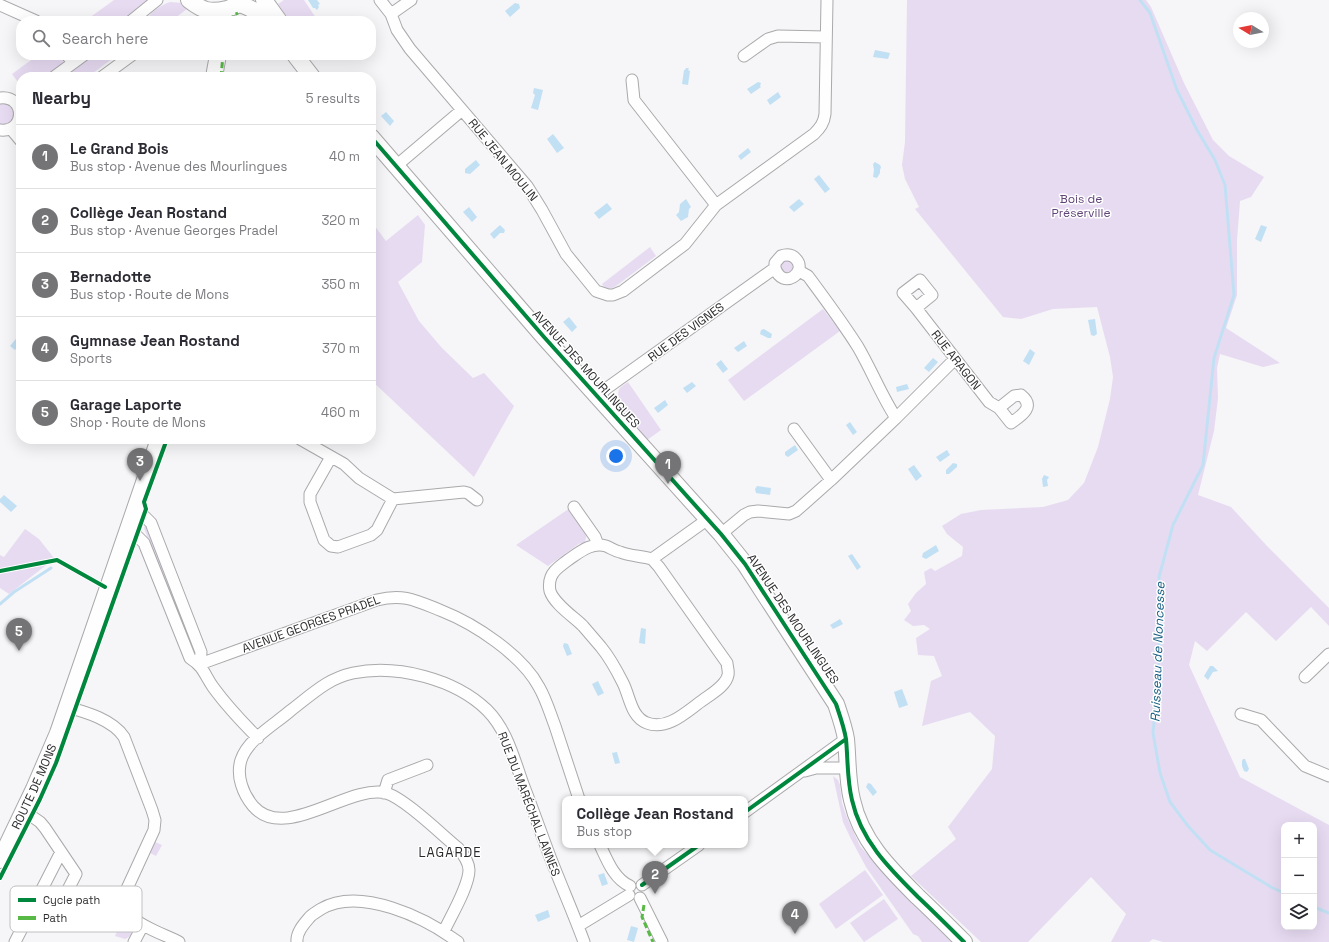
<!DOCTYPE html>
<meta charset="utf-8">
<style>
:root{--surface:#fff;--page:#f7f7f7;--text:#2b2b33;--muted:#7c7c81;--line:#e1e1e2;--accent:#747375}
body{margin:0;font-family:"Space Grotesk",sans-serif;background:var(--page);color:var(--text)}
.controls{position:absolute;right:12px;bottom:12px;display:grid;overflow:hidden;border-radius:8px;box-shadow:0 4px 16px #0002}
.controls button{width:36px;height:36px;display:grid;place-items:center;padding:0;border:0;border-bottom:1px solid var(--line);background:var(--surface);color:var(--text);font:20px sans-serif}
.compass{position:absolute;left:1233px;top:12px;width:36px;height:36px;border-radius:50%;background:var(--surface);box-shadow:0 4px 16px #0002;rotate:280deg}
.you{position:absolute;left:616px;top:456px;width:14px;height:14px;margin:-10px;border:3px solid #fff;border-radius:50%;background:#1a73e8;box-shadow:0 0 0 6px #1a73e833}
.badge{display:grid;place-items:center;width:26px;height:26px;border-radius:50%;background:var(--accent);color:#fff;font-size:13px;font-weight:700}
.pin{position:absolute;translate:-50% -33px;filter:drop-shadow(0 1px 2px #0008)}
.pin::after{content:'';position:absolute;top:21px;width:14px;height:12px;background:inherit;clip-path:polygon(0 0,100% 0,50% 100%)}
.popup{position:absolute;left:562px;top:796px;width:186px;height:52px;box-sizing:border-box;display:grid;place-content:center;border-radius:8px;background:var(--surface);filter:drop-shadow(0 1px 3px #0005);font-size:13px;white-space:nowrap;color:var(--muted)}
.popup b{font-size:15px;color:var(--text)}
.popup::after{content:'';position:absolute;left:50%;top:100%;margin-left:-8px;border:8px solid transparent;border-top-color:var(--surface)}
.list{margin:0;padding:0;list-style:none}
h2{display:flex;justify-content:space-between;align-items:center;height:52px;margin:0;padding:0 16px;font-size:17px}
h2 small{font-size:13px;font-weight:400;color:var(--muted)}
.list li{display:grid;grid-template-columns:26px 1fr auto;gap:12px;align-items:center;box-sizing:border-box;height:64px;padding:0 16px;border-top:1px solid var(--line)}
.list b{display:block;font-size:15px;white-space:nowrap}
.list p{margin:0;font-size:13px;white-space:nowrap;color:var(--muted)}
.list em{font-size:13px;font-style:normal;color:var(--muted)}
.icon{flex:none;width:22px;height:22px;fill:none;stroke:currentColor;stroke-width:2;stroke-linecap:round;stroke-linejoin:round}
.map{position:relative;flex:none;width:1329px;height:942px;overflow:hidden}
.search{position:absolute;background:var(--surface);box-shadow:0 4px 16px #0002;left:16px;top:16px;width:360px;height:44px;display:flex;align-items:center;gap:10px;box-sizing:border-box;padding:0 14px;border-radius:16px;color:var(--muted);font-size:15px}
.panel{position:absolute;background:var(--surface);box-shadow:0 4px 16px #0002;left:16px;top:72px;width:360px;height:372px;border-radius:16px}
.map>svg:first-child{display:block}
.green{fill:#e7dbf2;fill-rule:evenodd}
.water{fill:#c2e0f4}
.lines{fill:none;stroke-linecap:round;stroke-linejoin:round}
.stream{stroke:#c2e0f4;stroke-width:3}
.street-casing{stroke:#aaa9ab;stroke-width:13}
.secondary-casing{stroke:#aaa9ab;stroke-width:18}
.street{stroke:#fefefe;stroke-width:11}
.secondary{stroke:#fefefe;stroke-width:16}
.quiet{stroke:#58b947;stroke-width:3;stroke-dasharray:6 3;stroke-linecap:butt}
.cycleway-casing{stroke:#fff;stroke-width:6}
.cycleway{stroke:#00873e;stroke-width:4}
.labels{text-anchor:middle;stroke-width:3;stroke-linejoin:round;paint-order:stroke}
.street-label{font-size:12px;fill:#2e2d2f;stroke:#fff}
.park-label{font-size:12px;fill:#61457a;stroke:#fff}
.water-label{font-size:13px;font-style:italic;fill:#165e82;stroke:#fff}
.neighbourhood-label{font-size:13px;letter-spacing:1px;fill:#2a282b;stroke:#fff}
.key{fill:#fff;stroke:#c0c0c1;stroke-width:1}
.key-label{font-size:11px;fill:#2e2d2f}
</style>
<div class="map">
<svg width="1329" height="942" viewBox="0 0 1329 942">
<rect width="100%" height="100%" fill="#f6f5f7"/>
<path class="green" d="M 114,0 L 152,0 L 124,21 L 85,21 Z
M 284,0 L 304,0 L 318,21 L 290,21 L 278,4 Z
M 907,0 L 1146,0 L 1151,7 L 1184,83 L 1213,140 L 1229,156 L 1264,177 L 1251,197 L 1240,201 L 1237,240 L 1237,295 L 1226,328 L 1280,363 L 1263,367 L 1220,354 L 1217,368 L 1218,398 L 1214,431 L 1198,495 L 1231,507 L 1267,546 L 1329,608 L 1329,626 L 1311,607 L 1276,641 L 1246,612 L 1207,651 L 1195,641 L 1189,665 L 1240,777 L 1329,825 L 1329,942 L 1163,942 L 1153,939 L 1149,942 L 1111,942 L 1126,914 L 1091,877 L 1028,942 L 981,942 L 911,876 L 956,839 L 948,827 L 992,769 L 995,736 L 970,712 L 922,726 L 931,681 L 942,676 L 934,656 L 918,655 L 916,638 L 930,629 L 924,625 L 913,626 L 904,620 L 911,611 L 908,604 L 916,593 L 926,584 L 924,572 L 931,568 L 935,571 L 962,556 L 963,547 L 947,534 L 942,526 L 961,514 L 981,510 L 1043,507 L 1068,500 L 1084,483 L 1098,447 L 1110,399 L 1113,377 L 1110,357 L 1097,307 L 1053,309 L 1021,319 L 1003,317 L 915,209 L 919,207 L 905,179 L 902,165 L 905,142 ZM 1284,825 L 1314,825 L 1314,927 L 1284,927 Z
M 170,2 L 183,3 L 191,6 L 171,21 L 146,21 C 150,12 161,5 170,2 Z
M 38,55 L 62,55 L 63,64 L 47,77 L 21,77 L 21,86 L 12,74 Z
M 93,55 L 117,55 L 88,77 L 62,77 Z
M 0,104 C 10,103 16,110 13,120 L 7,125 L 0,125 Z
M 418,215 L 425,225 L 422,262 L 398,282 L 419,321 L 442,348 L 473,378 L 484,373 L 514,406 L 474,477 L 371,380 L 371,221 L 386,241 Z
M 650,247 L 656,256 L 616,286 L 610,289 L 605,288 L 602,284 Z
M 785,259 L 793,262 L 794,270 L 786,274 L 780,268 L 780,262 Z
M 823,309 L 840,331 L 744,401 L 728,380 Z
M 628,382 L 661,430 L 647,440 C 639,430 611,401 620,388 C 622,386 625,384 628,382 Z
M 570,508 L 587,534 L 585,542 L 582,545 L 580,543 L 548,566 L 516,545 Z
M 145,526 L 147,527 L 196,654 L 195,656 L 193,654 L 144,528 Z
M 25,529 L 39,539 L 54,558 L 0,569 L 0,555 L 4,557 Z
M 49,563 L 9,594 L 0,588 L 0,573 Z
M 833,776 L 838,780 L 840,785 L 842,803 L 846,815 L 860,846 L 889,879 L 954,942 L 922,942 L 918,936 L 913,934 L 866,867 L 851,839 L 843,822 Z
M 155,842 L 162,845 L 156,856 L 150,853 Z
M 865,870 L 883,895 L 836,929 L 819,904 Z
M 884,899 L 898,919 L 864,942 L 850,923 Z
M 122,920 L 131,925 C 133,931 132,936 125,939 L 115,936 Z"/>
<path class="water" d="M 308,0 L 317,0 L 320,4 L 318,5 L 319,7 L 317,10 L 315,8 L 313,8 Z
M 515,3 L 519,4 L 520,8 L 510,17 L 505,11 Z
M 875,50 L 890,53 L 888,59 L 873,57 Z
M 686,68 L 689,68 L 688,70 L 690,71 L 688,85 L 682,84 L 684,70 L 685,70 Z
M 758,82 L 761,83 L 760,86 L 761,87 L 751,94 L 747,89 Z
M 534,88 L 543,90 L 538,110 L 531,108 L 535,95 L 533,93 Z
M 778,92 L 781,97 L 770,105 L 767,100 Z
M 386,112 L 394,121 L 390,126 L 381,116 Z
M 553,134 L 564,148 L 557,153 L 547,139 Z
M 748,148 L 751,152 L 741,160 L 738,156 Z
M 476,160 L 480,165 L 470,174 L 465,173 L 465,169 Z
M 875,162 L 880,165 L 881,167 L 880,170 L 880,173 L 877,178 L 873,177 L 874,170 L 873,164 Z
M 819,175 L 830,189 L 825,193 L 814,179 Z
M 686,199 L 691,207 L 689,209 L 688,217 L 681,221 L 676,215 L 679,212 L 680,204 Z
M 799,199 L 804,204 L 794,212 L 789,207 Z
M 607,203 L 612,209 L 599,219 L 594,213 Z
M 469,207 L 477,217 L 472,222 L 463,212 Z
M 500,225 L 505,230 L 504,233 L 500,233 L 494,239 L 490,234 Z
M 1261,225 L 1267,227 L 1261,242 L 1255,239 Z
M 569,317 L 577,327 L 572,332 L 563,322 Z
M 1095,319 L 1097,334 L 1094,336 L 1091,335 L 1088,320 Z
M 764,329 L 772,334 L 771,338 L 768,338 L 760,334 L 761,330 Z
M 20,334 L 21,335 L 21,343 L 15,350 L 10,346 Z
M 744,341 L 747,346 L 738,352 L 734,348 Z
M 1030,349 L 1035,353 L 1029,365 L 1023,361 Z
M 933,358 L 938,362 L 929,372 L 924,368 Z
M 721,360 L 728,369 L 723,373 L 716,364 Z
M 692,382 L 696,386 L 687,393 L 683,388 Z
M 907,384 L 909,389 L 897,392 L 896,387 Z
M 665,400 L 668,405 L 658,413 L 654,408 Z
M 850,422 L 857,432 L 853,435 L 846,425 Z
M 795,445 L 798,450 L 788,457 L 785,455 L 785,452 Z
M 947,450 L 950,455 L 940,462 L 936,457 Z
M 953,463 L 957,464 L 957,467 L 949,474 L 946,474 L 946,470 Z
M 914,465 L 922,476 L 916,481 L 908,469 Z
M 1044,475 L 1049,477 L 1047,480 L 1048,486 L 1043,487 L 1042,479 Z
M 757,486 L 771,488 L 770,495 L 756,493 L 755,489 Z
M 4,495 L 17,506 L 11,512 L 0,502 L 0,499 Z
M 936,545 L 939,551 L 926,559 L 922,557 L 923,553 Z
M 852,554 L 861,567 L 857,570 L 848,556 Z
M 840,619 L 843,624 L 833,629 L 830,625 Z
M 641,628 L 646,629 L 645,644 L 639,643 Z
M 564,643 L 568,644 L 572,654 L 567,656 L 563,646 Z
M 1210,666 L 1213,666 L 1218,671 L 1213,672 L 1208,680 L 1204,676 Z
M 598,681 L 604,693 L 598,696 L 592,684 Z
M 902,689 L 908,705 L 899,708 L 894,692 Z
M 617,752 L 620,763 L 615,764 L 612,753 Z
M 1243,759 L 1245,759 L 1249,769 L 1247,772 L 1244,771 L 1242,766 L 1242,761 Z
M 868,783 L 871,784 L 877,792 L 873,796 L 866,787 Z
M 604,873 L 608,884 L 602,886 L 598,875 Z
M 548,910 L 550,917 L 538,922 L 535,915 Z
M 631,926 L 638,928 L 634,942 L 627,940 Z"/>
<g class="lines">
<path class="stream" d="M 1140,0 L 1150,13 L 1177,90 L 1197,130 L 1215,160 L 1225,185 L 1234,295 L 1214,358 L 1203,465 L 1173,525 L 1159,577 L 1160,622 L 1158,679 L 1153,733 L 1160,773 L 1170,802 L 1188,826 L 1210,850 L 1271,887 L 1284,893
M 0,604 L 14,592 L 51,568
M 1314,907 L 1329,913"/>
<g class="street-casing">
<path id="street" d="M 380,0 L 391,14 L 397,30 L 410,49 L 527,186 L 542,210 L 566,254 L 596,291 L 608,295 L 613,295 L 623,291 L 685,244 L 716,205 L 814,134 C 820,128 824,123 825,114 L 827,0
M 0,5 L 36,21
M 391,14 L 411,0
M 131,21 L 157,0
M 67,55 L 73,63
M 744,56 L 768,39 L 778,36 L 826,37
M 54,77 L 84,55
M 102,77 L 132,55
M 632,80 L 634,100 L 716,205
M 0,98 C 26,95 26,133 0,130
M 11,129 L 21,141
M 396,166 L 462,110
M 799,271 L 808,276 C 825,299 843,323 858,347 C 872,371 881,395 896,418
M 916,308 L 903,293 L 920,280 L 932,295 L 916,308 L 989,402 L 999,408 L 1011,423 C 1021,416 1036,407 1021,395 L 1014,396 L 999,408
M 597,397 L 607,388 L 775,268 L 775,263 L 781,256 C 787,254 792,254 796,259 C 808,272 783,291 775,268
M 794,429 L 831,480
M 300,439 L 344,464 L 359,478 L 393,499 L 464,492 L 468,493 L 477,500
M 331,457 L 310,494 L 310,502 L 324,540 L 331,546 L 338,547 L 371,535 L 377,530 L 393,499
M 574,507 L 595,537 L 598,545
M 135,512 L 144,516 L 151,523 L 201,652 L 200,664
M 127,533 L 137,536 L 144,543 L 190,658 C 204,667 204,674 213,687 C 226,705 242,722 258,738
M 721,534 L 744,515 L 750,512 L 758,511 L 789,514 L 796,511 L 831,480 L 896,418 L 955,359
M 652,559 L 659,567 L 727,663 C 727,666 729,671 728,675 C 726,686 711,694 703,700 C 687,711 668,731 647,723 C 631,717 630,697 623,683 C 617,671 610,658 601,647 C 595,640 589,633 583,626 C 574,617 554,604 550,591 C 549,586 549,582 551,577 C 554,569 562,565 568,560 C 580,552 591,542 606,546 C 611,548 615,551 620,552 C 630,556 642,556 652,559 L 708,519
M 200,664 L 377,600 C 404,593 417,601 442,611 C 475,624 522,655 539,687 C 546,699 550,713 555,726 C 563,751 571,775 579,799
M 1305,677 L 1329,654
M 67,707 C 86,712 113,720 124,737 L 152,810 L 155,820 L 154,830 L 125,893 C 125,900 124,906 128,912 C 135,925 166,935 179,942
M 1241,714 L 1261,720 L 1305,766 L 1329,776
M 805,771 L 816,768 L 847,768
M 384,793 L 388,780 L 427,765
M 24,811 L 40,822 L 45,828 L 76,874 L 57,911 C 48,912 40,913 32,909
M 745,812 L 846,739
M 600,845 C 607,860 614,879 630,886
M 642,885 L 699,845
M 640,898 L 662,942
M 578,926 L 629,895
M 444,931 C 451,916 469,886 469,870 C 469,862 463,854 458,848 C 441,834 404,798 386,793 C 348,784 285,843 253,806 C 243,794 236,776 241,760 C 248,739 274,725 290,711 C 302,702 313,692 326,684 C 334,679 344,675 353,673 C 397,664 455,679 487,710 C 507,730 514,759 523,784 C 532,807 540,830 549,854 C 560,883 573,912 584,942
M 15,942 L 61,852
M 134,942 L 143,925
M 297,942 C 296,933 303,925 309,918 C 312,914 317,912 321,909 C 360,886 426,918 458,942"/>
</g>
<g class="secondary-casing">
<g id="secondary">
<path d="M 189,0 C 203,11 210,13 227,9 C 233,7 239,5 243,0"/>
<path d="M 264,0 L 279,21"/>
<path d="M 240,4 C 251,8 259,12 267,21"/>
<path d="M 295,55 L 312,77"/>
<path d="M 214,77 L 218,55"/>
<path d="M 371,137 L 544,337 L 721,534 L 745,564 L 836,704 C 840,716 844,727 846,739 C 848,760 847,780 852,800 C 861,841 890,869 918,897 C 934,912 949,927 964,942"/>
<path id="s1" d="M 0,860 L 34,789 L 58,733 L 159,439"/>
</g>
</g>
<use href="#street" class="street"/>
<use href="#secondary" class="secondary"/>
<path class="quiet" d="M 230,21 L 234,15 L 238,13
M 221,77 L 223,55
M 644,905 L 642,917 L 653,942"/>
<g class="cycleway-casing">
<path id="cycleway" d="M 371,137 L 544,337 L 721,534 L 745,564 L 836,704 C 840,716 844,727 846,739 C 848,760 847,780 852,800 C 861,841 890,869 918,897 C 934,912 949,927 964,942
M 0,571 L 57,560 L 105,587
M 745,812 L 846,739
M 0,878 L 40,799 L 56,763 L 146,509 L 144,502 L 167,439
M 642,885 L 699,845"/>
</g>
<use href="#cycleway" class="cycleway"/>
</g>
<g class="labels">
<g class="street-label">
<text transform="translate(503 160) rotate(51)" y="4">RUE JEAN MOULIN</text>
<text transform="translate(686 332) rotate(-36)" y="4">RUE DES VIGNES</text>
<text transform="translate(956 360) rotate(52)" y="4">RUE ARAGON</text>
<text transform="translate(586 369) rotate(48)" y="4">AVENUE DES MOURLINGUES</text>
<text transform="translate(793 619) rotate(56)" y="4">AVENUE DES MOURLINGUES</text>
<text transform="translate(311 624) rotate(-20)" y="4">AVENUE GEORGES PRADEL</text>
<text dy="4" stroke="none"><textPath href="#s1" startOffset="81">ROUTE DE MONS</textPath></text>
<text transform="translate(529 804) rotate(69)" y="4">RUE DU MARÉCHAL LANNES</text>
</g>
<g class="park-label">
<text x="1081" y="203">Bois de<tspan x="1081" dy="14">Préserville</tspan></text>
</g>
<g class="water-label">
<text transform="translate(1157 652) rotate(-88)" y="5">Ruisseau de Noncesse</text>
</g>
<g class="neighbourhood-label">
<text x="450" y="857">LAGARDE</text>
</g>
</g>
<rect x="10" y="886" width="132" height="46" rx="6" class="key"/>
<rect x="18" y="898" width="18" height="4" fill="#00873e"/>
<rect x="18" y="916" width="18" height="4" fill="#58b947"/>
<g class="key-label">
<text x="43" y="904">Cycle path</text>
<text x="43" y="922">Path</text>
</g>
</svg>
<div class="controls">
<button>+</button>
<button>−</button>
<button><svg class="icon" aria-label="layers" viewBox="0 0 24 24"><path d="M12 4l9 5-9 5-9-5zM3 14l9 5 9-5"/></svg></button>
</div>
<svg class="compass" viewBox="-18 -18 36 36"><path d="M0-13l5 13h-10z" fill="#e53935"/><path d="M0 13l5-13h-10z" fill="#7c7c81"/></svg>
<div class="you"></div>
<div class="pin badge" style="left:668px;top:484px">1</div>
<div class="pin badge" style="left:655px;top:894px">2</div>
<div class="popup"><b>Collège Jean Rostand</b>Bus stop</div>
<div class="pin badge" style="left:140px;top:481px">3</div>
<div class="pin badge" style="left:795px;top:934px">4</div>
<div class="pin badge" style="left:19px;top:651px">5</div>
<div class="search"><svg class="icon" aria-label="search" viewBox="0 0 24 24"><circle cx="10" cy="10" r="6"/><path d="M15 15l6 6"/></svg>Search here</div>
<section class="panel">
<h2>Nearby<small>5 results</small></h2>
<ul class="list">
<li><span class="badge">1</span><div><b>Le Grand Bois</b><p>Bus stop · Avenue des Mourlingues</p></div><em>40 m</em></li>
<li><span class="badge">2</span><div><b>Collège Jean Rostand</b><p>Bus stop · Avenue Georges Pradel</p></div><em>320 m</em></li>
<li><span class="badge">3</span><div><b>Bernadotte</b><p>Bus stop · Route de Mons</p></div><em>350 m</em></li>
<li><span class="badge">4</span><div><b>Gymnase Jean Rostand</b><p>Sports</p></div><em>370 m</em></li>
<li><span class="badge">5</span><div><b>Garage Laporte</b><p>Shop · Route de Mons</p></div><em>460 m</em></li>
</ul>
</section>
</div>
